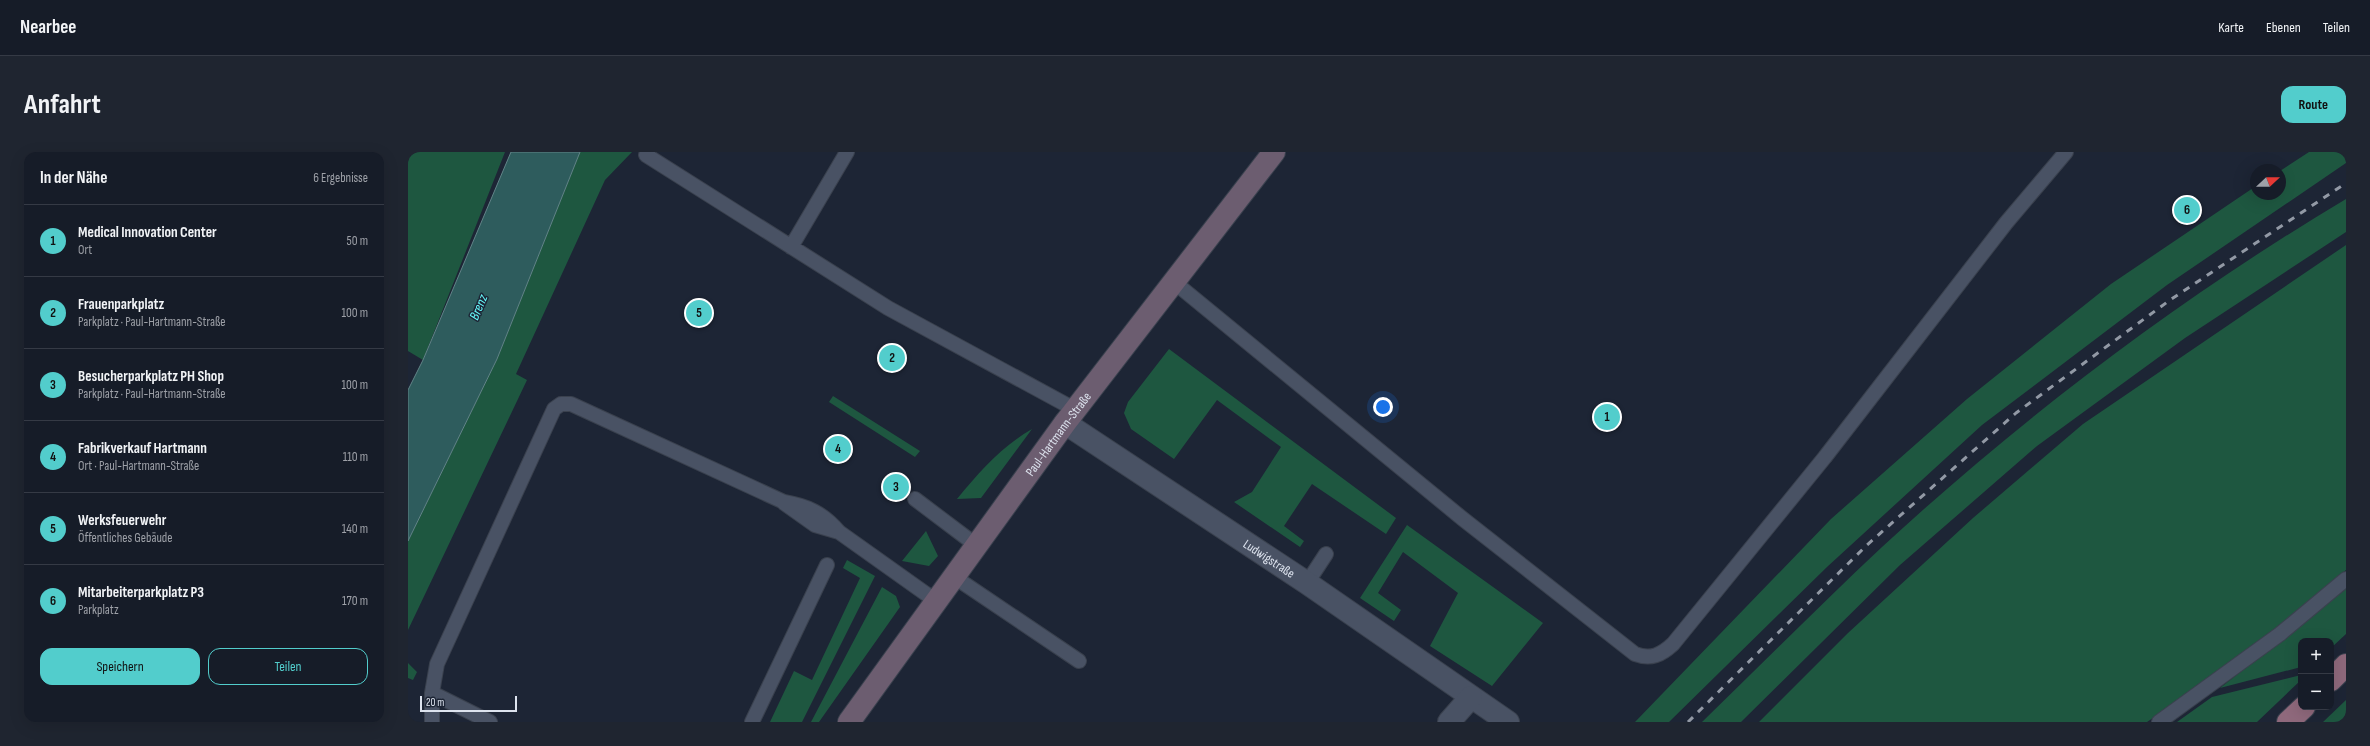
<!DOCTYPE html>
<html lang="de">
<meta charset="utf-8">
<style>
:root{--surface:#161c28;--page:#1f2530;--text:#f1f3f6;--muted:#9ea1a8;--line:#353a45;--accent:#52cdcc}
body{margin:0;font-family:"Sofia Sans Condensed",sans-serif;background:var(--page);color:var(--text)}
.controls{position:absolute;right:12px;bottom:12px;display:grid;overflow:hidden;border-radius:8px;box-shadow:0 4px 16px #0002}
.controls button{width:36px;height:36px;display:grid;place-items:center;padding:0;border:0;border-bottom:1px solid var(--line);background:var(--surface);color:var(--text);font:20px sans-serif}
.compass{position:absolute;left:1842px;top:12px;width:36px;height:36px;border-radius:50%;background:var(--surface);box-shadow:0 4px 16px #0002;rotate:68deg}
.scale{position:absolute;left:12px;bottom:10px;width:97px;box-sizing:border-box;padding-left:4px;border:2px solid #dde3ee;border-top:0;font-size:11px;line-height:14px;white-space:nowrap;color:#dde3ee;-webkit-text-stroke:3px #1d2535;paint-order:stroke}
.you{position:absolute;left:975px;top:255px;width:14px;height:14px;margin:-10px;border:3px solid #fff;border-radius:50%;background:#1a73e8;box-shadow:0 0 0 6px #1a73e833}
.badge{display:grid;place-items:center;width:26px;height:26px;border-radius:50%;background:var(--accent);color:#111;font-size:13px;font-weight:700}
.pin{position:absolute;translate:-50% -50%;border:2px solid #fff;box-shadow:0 1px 4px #0006}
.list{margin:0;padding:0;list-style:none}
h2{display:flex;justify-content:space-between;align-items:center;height:52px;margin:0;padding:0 16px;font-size:17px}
h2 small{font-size:13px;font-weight:400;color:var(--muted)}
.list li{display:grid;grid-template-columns:26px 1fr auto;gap:12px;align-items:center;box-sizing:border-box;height:72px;padding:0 16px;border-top:1px solid var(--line)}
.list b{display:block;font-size:15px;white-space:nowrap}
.list p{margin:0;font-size:13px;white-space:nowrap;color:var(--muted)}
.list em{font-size:13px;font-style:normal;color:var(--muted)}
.actions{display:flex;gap:8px;padding:12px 16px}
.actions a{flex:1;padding:9px 0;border:1px solid var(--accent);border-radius:12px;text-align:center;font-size:14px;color:var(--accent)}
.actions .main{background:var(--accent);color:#111}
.map{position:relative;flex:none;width:1938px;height:570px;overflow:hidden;border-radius:12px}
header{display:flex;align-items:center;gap:24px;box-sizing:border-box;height:56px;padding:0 20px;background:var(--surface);border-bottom:1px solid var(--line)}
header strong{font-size:19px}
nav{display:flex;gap:22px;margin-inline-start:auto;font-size:14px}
.intro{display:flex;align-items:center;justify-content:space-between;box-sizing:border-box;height:96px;padding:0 24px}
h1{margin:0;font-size:28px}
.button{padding:10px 18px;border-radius:12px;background:var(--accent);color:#111;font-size:14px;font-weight:700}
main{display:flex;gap:24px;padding:0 24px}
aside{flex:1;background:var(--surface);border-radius:12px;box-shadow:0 4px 16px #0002}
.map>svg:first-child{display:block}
.green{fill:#1e5740}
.water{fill:#2e5c5d;stroke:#628488}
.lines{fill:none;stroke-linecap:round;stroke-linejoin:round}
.service-casing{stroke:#3a414e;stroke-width:16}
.minor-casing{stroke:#3a414e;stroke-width:24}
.secondary-casing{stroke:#3a414e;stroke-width:24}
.primary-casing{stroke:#3a414e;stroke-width:24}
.service{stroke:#495264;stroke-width:14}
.minor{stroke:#495264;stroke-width:22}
.secondary{stroke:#6c5d70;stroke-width:22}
.primary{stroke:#8f697c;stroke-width:22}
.rail{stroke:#9299a5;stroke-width:3;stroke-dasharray:7 7;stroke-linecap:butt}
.labels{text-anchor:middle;stroke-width:3;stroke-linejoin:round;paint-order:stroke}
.street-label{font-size:13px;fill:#dde3ee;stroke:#1d2535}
.water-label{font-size:14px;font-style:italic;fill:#66fbfc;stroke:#1d2535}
</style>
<header>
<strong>Nearbee</strong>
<nav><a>Karte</a><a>Ebenen</a><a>Teilen</a></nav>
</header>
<div class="intro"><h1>Anfahrt</h1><a class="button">Route</a></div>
<main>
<aside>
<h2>In der Nähe<small>6 Ergebnisse</small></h2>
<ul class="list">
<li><span class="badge">1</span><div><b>Medical Innovation Center</b><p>Ort</p></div><em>50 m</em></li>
<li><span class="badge">2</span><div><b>Frauenparkplatz</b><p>Parkplatz · Paul-Hartmann-Straße</p></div><em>100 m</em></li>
<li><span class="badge">3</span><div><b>Besucherparkplatz PH Shop</b><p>Parkplatz · Paul-Hartmann-Straße</p></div><em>100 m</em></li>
<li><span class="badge">4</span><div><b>Fabrikverkauf Hartmann</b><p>Ort · Paul-Hartmann-Straße</p></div><em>110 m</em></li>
<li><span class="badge">5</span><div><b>Werksfeuerwehr</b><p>Öffentliches Gebäude</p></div><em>140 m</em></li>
<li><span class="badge">6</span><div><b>Mitarbeiterparkplatz P3</b><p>Parkplatz</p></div><em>170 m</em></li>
</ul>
<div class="actions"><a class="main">Speichern</a><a>Teilen</a></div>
</aside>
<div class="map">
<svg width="1938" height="570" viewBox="0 0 1938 570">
<rect width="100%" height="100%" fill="#1d2535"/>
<path class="green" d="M 0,0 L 97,0 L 15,208 L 0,199 Z
M 172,0 L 224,0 L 197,28 L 108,222 L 119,228 L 0,478 L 0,389 L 89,207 Z
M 1901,0 L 1938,0 L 1938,11 L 1759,133 L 1574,273 L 1419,415 L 1261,570 L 1227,570 L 1423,367 L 1559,247 L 1703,132 L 1848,34 L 1848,42 L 1872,42 L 1872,19 Z
M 1938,47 L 1938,80 L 1777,186 L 1629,294 L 1492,413 L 1333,570 L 1294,570 C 1354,512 1413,452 1474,395 C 1616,264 1772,146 1938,47 Z
M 1938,93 L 1938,418 L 1866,479 L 1792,534 L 1739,570 L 1351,570 L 1440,481 L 1565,366 L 1675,272 Z
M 761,197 L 988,366 L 978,382 L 904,332 L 876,374 L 896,389 L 892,395 L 826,350 L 844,340 L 873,295 L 809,248 L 766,307 L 723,277 L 716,261 L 720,250 Z
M 425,244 L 512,299 L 507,305 L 421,250 Z
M 624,277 L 573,346 L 549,347 C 572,319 593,295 624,277 Z
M 999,373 L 1135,471 L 1084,534 L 1022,494 L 1050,441 L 995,400 L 970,441 L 993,458 L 986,469 L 952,446 Z
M 518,379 L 530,404 L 521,414 L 494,409 Z
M 439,408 L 467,424 L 394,570 L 362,570 L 386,519 L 404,528 L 452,426 L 435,416 Z
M 474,435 L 488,444 L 492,455 L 411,570 L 403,570 Z
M 1938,437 L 1938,482 L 1923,496 L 1923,489 L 1893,489 L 1893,515 L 1812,536 Z
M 0,511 L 9,520 L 5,528 L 0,526 Z
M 1893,523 L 1893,528 L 1849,570 L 1769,570 L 1804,545 Z
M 1938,548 L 1938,566 L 1933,570 L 1915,570 Z"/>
<path class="water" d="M 103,0 L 172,0 L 89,207 L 0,389 L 0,238 L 15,208 Z"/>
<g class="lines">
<g class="service-casing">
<path id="service" d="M 240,0 L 238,3 L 480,156 L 668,258
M 383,95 L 439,0
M 766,130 L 1055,367 L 1227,502 C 1243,508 1253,503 1265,492 L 1417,305 L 1598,71 L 1658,0
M 507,347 L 568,393
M 376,351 L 407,373 L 431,380
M 545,424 L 671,509
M 899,431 L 918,402
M 24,541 L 82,570
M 24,570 L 24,541 L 29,512 L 146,257 L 153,252 L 163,252 L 376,350 C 399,354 415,361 431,380 L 528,449
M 344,570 L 419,413
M 1751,570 L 1872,482 L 1938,427"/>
</g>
<g class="minor-casing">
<g id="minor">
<path id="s1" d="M 657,271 L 899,431 L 1100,570"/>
<path d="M 1041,570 L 1063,545"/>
</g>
</g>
<g class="secondary-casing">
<g id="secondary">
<path id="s2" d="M 441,570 L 657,271 L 866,0"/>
</g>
</g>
<g class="primary-casing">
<path id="primary" d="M 1923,528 L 1938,513
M 1880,570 L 1896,555"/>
</g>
<use href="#service" class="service"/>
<use href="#minor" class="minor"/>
<use href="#secondary" class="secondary"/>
<use href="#primary" class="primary"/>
<path class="rail" d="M 1280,570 L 1459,393 L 1608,261 L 1762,148 L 1938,31"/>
</g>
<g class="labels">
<g class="street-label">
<text dy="5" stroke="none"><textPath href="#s2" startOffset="356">Paul-Hartmann-Straße</textPath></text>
<text dy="5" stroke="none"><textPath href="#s1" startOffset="245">Ludwigstraße</textPath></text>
</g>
<g class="water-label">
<text transform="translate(70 155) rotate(-67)" y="5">Brenz</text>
</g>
</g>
</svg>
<div class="controls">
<button>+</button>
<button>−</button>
</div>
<svg class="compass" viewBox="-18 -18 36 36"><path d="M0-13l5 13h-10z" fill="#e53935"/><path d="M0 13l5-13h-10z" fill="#9ea1a8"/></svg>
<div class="scale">20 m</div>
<div class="you"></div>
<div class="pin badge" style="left:1199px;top:265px">1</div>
<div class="pin badge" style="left:484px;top:206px">2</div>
<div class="pin badge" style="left:488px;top:335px">3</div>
<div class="pin badge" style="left:430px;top:297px">4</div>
<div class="pin badge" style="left:291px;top:161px">5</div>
<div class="pin badge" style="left:1779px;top:58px">6</div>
</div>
</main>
